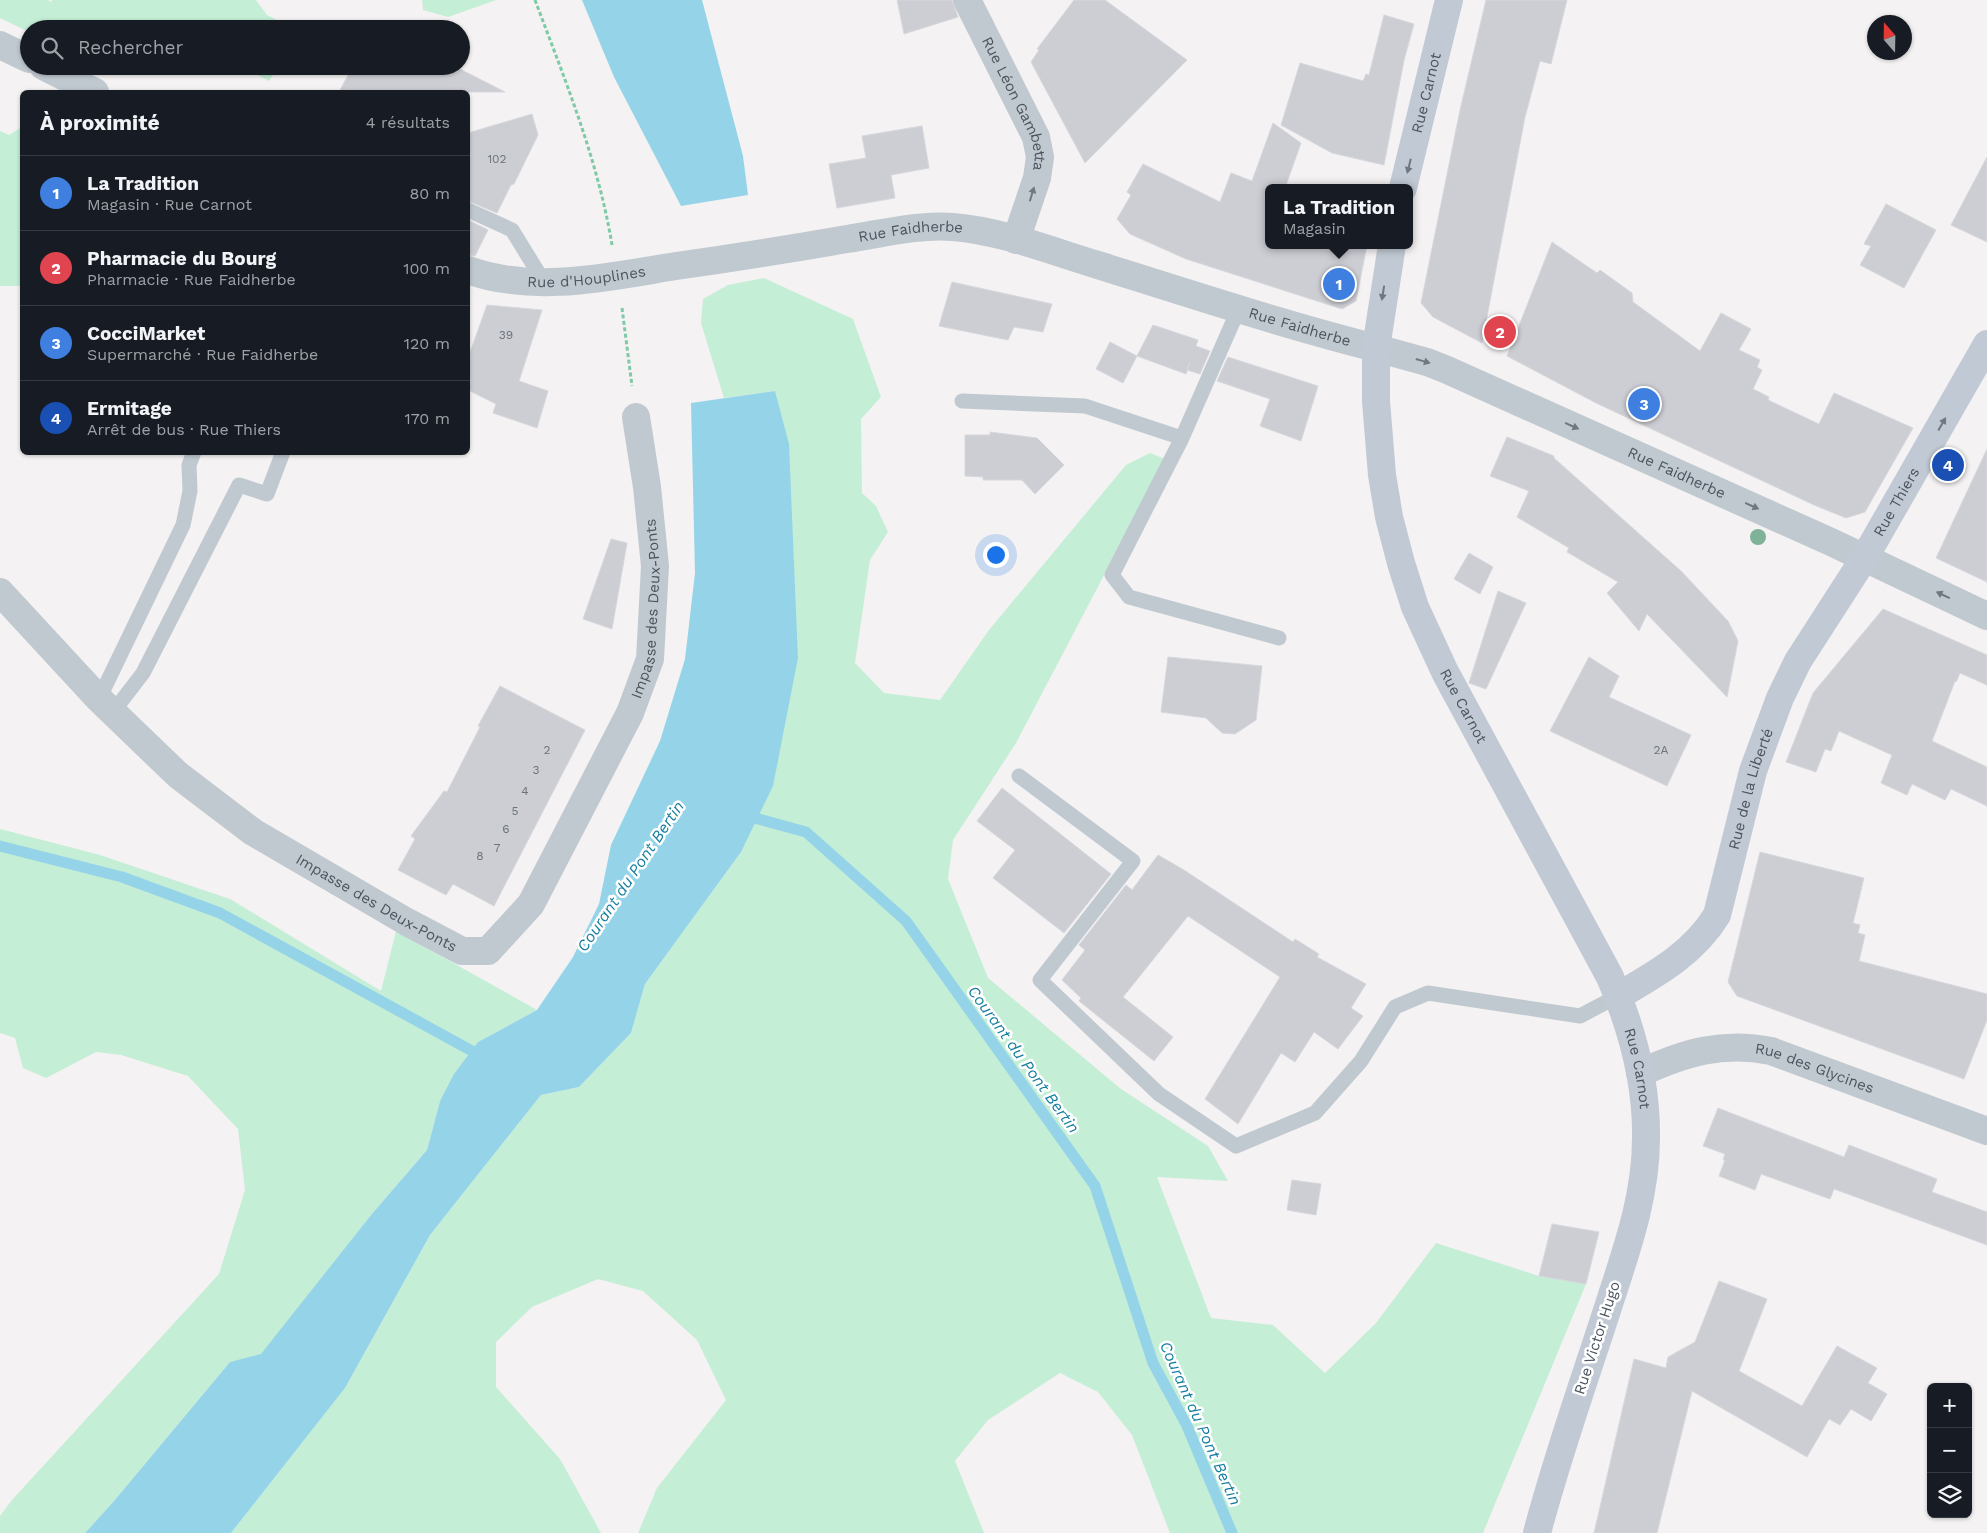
<!DOCTYPE html>
<html lang="fr">
<meta charset="utf-8">
<style>
:root{--surface:#171b24;--page:#242831;--text:#f1f3f6;--muted:#9ea1a6;--line:#363941;--accent:#8c9099}
body{margin:0;font-family:"Work Sans",sans-serif;background:var(--page);color:var(--text)}
.controls{position:absolute;right:15px;bottom:15px;display:grid;overflow:hidden;border-radius:8px;box-shadow:0 1px 4px #0004}
.controls button{width:45px;height:45px;display:grid;place-items:center;padding:0;border:0;border-bottom:1px solid var(--line);background:var(--surface);color:var(--text);font:25px sans-serif}
.compass{position:absolute;left:1867px;top:15px;width:45px;height:45px;border-radius:50%;background:var(--surface);box-shadow:0 1px 4px #0004;rotate:340deg}
.you{position:absolute;left:995px;top:554px;width:18px;height:18px;margin:-12px;border:4px solid #fff;border-radius:50%;background:#1a73e8;box-shadow:0 0 0 8px #1a73e833}
.badge{display:grid;place-items:center;width:32px;height:32px;border-radius:50%;background:var(--accent);color:#fff;font-size:16px;font-weight:700}
.pin{position:absolute;translate:-50% -50%;border:2px solid #fff;box-shadow:0 1px 5px #0006}
.popup{position:absolute;left:1265px;top:184px;width:148px;height:65px;box-sizing:border-box;display:grid;place-content:center;border-radius:8px;background:var(--surface);filter:drop-shadow(0 1px 4px #0005);font-size:16px;white-space:nowrap;color:var(--muted)}
.popup b{font-size:19px;color:var(--text)}
.popup::after{content:'';position:absolute;left:50%;top:100%;margin-left:-10px;border:10px solid transparent;border-top-color:var(--surface)}
.list{margin:0;padding:0;list-style:none}
h2{display:flex;justify-content:space-between;align-items:center;height:65px;margin:0;padding:0 20px;font-size:21px}
h2 small{font-size:16px;font-weight:400;color:var(--muted)}
.list li{display:grid;grid-template-columns:32px 1fr auto;gap:15px;align-items:center;box-sizing:border-box;height:75px;padding:0 20px;border-top:1px solid var(--line)}
.list b{display:block;font-size:19px;white-space:nowrap}
.list p{margin:0;font-size:16px;white-space:nowrap;color:var(--muted)}
.list em{font-size:16px;font-style:normal;color:var(--muted)}
.icon{flex:none;width:28px;height:28px;fill:none;stroke:currentColor;stroke-width:2;stroke-linecap:round;stroke-linejoin:round}
.map{position:relative;flex:none;width:1987px;height:1533px;overflow:hidden}
.search{position:absolute;background:var(--surface);box-shadow:0 1px 4px #0004;left:20px;top:20px;width:450px;height:55px;display:flex;align-items:center;gap:12px;box-sizing:border-box;padding:0 18px;border-radius:28px;color:var(--muted);font-size:19px}
.panel{position:absolute;background:var(--surface);box-shadow:0 1px 4px #0004;left:20px;top:90px;width:450px;height:365px;border-radius:8px}
.map>svg:first-child{display:block}
.green{fill:#c5eed6}
.water{fill:#95d4e8}
.lines{fill:none;stroke-linecap:round;stroke-linejoin:round}
.stream{stroke:#95d4e8;stroke-width:11}
.building{fill:#ccced4;stroke:#d7d8dd}
.path{stroke:#7ecaa7;stroke-width:3;stroke-dasharray:4 2.5;stroke-linecap:butt}
.service{stroke:#c1c9d0;stroke-width:15}
.minor{stroke:#c1c9d0;stroke-width:28}
.tertiary{stroke:#c1c9d0;stroke-width:28}
.secondary{stroke:#c1cad4;stroke-width:28}
.tree{fill:#7eb299}
.oneway{fill:#6e7882}
.oneway2{fill:#6e7881}
.labels{text-anchor:middle;stroke-width:5;stroke-linejoin:round;paint-order:stroke}
.number-label{font-size:12px;fill:#6b737c}
.street-label{font-size:15px;fill:#4b555f;stroke:#fff}
.water-label{font-size:16px;font-style:italic;fill:#167ea0;stroke:#fff}
</style>
<div class="map">
<svg width="1987" height="1533" viewBox="0 0 1987 1533">
<rect width="100%" height="100%" fill="#f4f2f2"/>
<path class="green" d="M 0,0 L 48,0 L 51,2 L 52,0 L 256,0 L 267,15 L 295,29 L 166,29 L 154,23 L 151,29 L 29,29 L 29,32 L 0,18 Z
M 422,0 L 496,0 L 448,17 L 423,10 Z
M 240,66 L 279,66 L 269,81 Z
M 22,127 L 22,286 L 0,286 L 0,131 L 9,135 Z
M 764,278 L 853,319 L 881,397 L 861,419 L 862,493 L 876,506 L 888,532 L 870,560 L 855,663 L 884,693 L 940,700 L 989,630 L 1126,465 L 1150,453 L 1165,459 L 1016,743 L 953,840 L 948,879 L 988,978 L 1121,1089 L 1208,1146 L 1228,1181 L 1157,1177 L 1211,1318 L 1273,1325 L 1325,1373 L 1376,1323 L 1436,1243 L 1539,1276 L 1586,1284 L 1483,1533 L 1170,1533 L 1132,1435 L 1098,1392 L 1060,1373 L 988,1420 L 955,1461 L 984,1533 L 638,1533 L 657,1488 L 726,1400 L 697,1340 L 643,1291 L 598,1279 L 532,1307 L 496,1342 L 496,1387 L 560,1459 L 601,1533 L 231,1533 L 345,1388 L 430,1235 L 541,1095 L 579,1087 L 631,1033 L 645,984 L 741,852 L 775,391 L 724,398 L 701,323 L 703,299 L 728,285 Z
M 0,829 L 100,855 L 230,899 L 381,991 L 396,931 L 537,1010 L 478,1042 L 440,1101 L 427,1150 L 371,1215 L 261,1355 L 230,1362 L 114,1501 L 85,1533 L 0,1533 L 0,1516 L 12,1500 L 219,1274 L 245,1190 L 238,1129 L 188,1076 L 121,1055 L 96,1052 L 46,1078 L 23,1068 L 15,1038 L 0,1033 Z"/>
<path class="water" d="M 582,0 L 702,0 L 743,156 L 748,195 L 681,206 L 614,77 Z
M 775,391 L 789,444 L 798,658 L 773,786 L 741,852 L 645,984 L 631,1033 L 579,1087 L 541,1095 L 430,1235 L 345,1388 L 231,1533 L 85,1533 L 114,1501 L 230,1362 L 261,1354 L 371,1215 L 427,1150 L 440,1101 L 454,1074 L 478,1042 L 537,1010 L 573,957 L 599,904 L 611,845 L 660,741 L 685,659 L 695,573 L 691,403 Z"/>
<g class="lines">
<path class="stream" d="M 744,815 L 806,832 L 906,921 L 1095,1186 L 1153,1363 L 1187,1426 L 1232,1533
M 0,846 L 122,877 L 220,913 L 483,1057"/>
</g>
<path class="building" d="M 897,0 L 952,0 L 958,17 L 904,34 Z
M 1074,0 L 1105,0 L 1187,60 L 1085,163 L 1031,62 L 1039,50 L 1037,49 Z
M 1486,0 L 1567,0 L 1551,64 L 1540,61 L 1525,117 L 1482,343 L 1433,317 L 1421,303 L 1460,110 Z
M 1384,15 L 1414,24 L 1404,60 L 1384,165 L 1332,153 L 1281,125 L 1300,63 L 1363,81 L 1366,74 L 1369,75 Z
M 353,66 L 454,66 L 505,92 L 339,92 Z
M 532,114 L 538,135 L 514,184 L 511,185 L 497,213 L 468,201 L 468,133 Z
M 1273,123 L 1301,143 L 1285,188 L 1269,188 L 1269,245 L 1367,245 L 1356,301 L 1342,309 L 1186,259 L 1130,234 L 1117,219 L 1131,195 L 1127,192 L 1143,164 L 1220,202 L 1231,173 L 1252,181 Z
M 922,126 L 929,168 L 891,175 L 895,198 L 837,208 L 829,164 L 866,158 L 862,136 Z
M 1987,157 L 1987,242 L 1951,225 Z
M 1886,204 L 1936,230 L 1904,288 L 1860,265 L 1871,246 L 1864,244 Z
M 468,220 L 488,230 L 475,256 L 468,255 Z
M 1552,242 L 1597,273 L 1600,270 L 1632,293 L 1633,302 L 1700,351 L 1721,313 L 1751,329 L 1739,350 L 1760,360 L 1757,367 L 1762,370 L 1753,389 L 1769,397 L 1768,400 L 1819,424 L 1834,393 L 1913,428 L 1865,512 L 1846,518 L 1814,505 L 1596,403 L 1507,356 Z
M 952,282 L 1052,304 L 1043,332 L 1014,327 L 1008,340 L 939,326 Z
M 487,305 L 542,310 L 519,381 L 548,391 L 537,428 L 493,413 L 496,404 L 468,390 L 468,358 Z
M 1153,325 L 1198,340 L 1196,346 L 1210,351 L 1200,374 L 1187,370 L 1190,362 L 1186,374 L 1137,356 Z
M 1110,342 L 1137,356 L 1123,383 L 1096,369 Z
M 1228,357 L 1318,386 L 1301,441 L 1260,426 L 1270,399 L 1217,381 Z
M 990,432 L 1037,438 L 1064,465 L 1035,494 L 1022,480 L 983,480 L 983,477 L 965,476 L 965,435 L 990,435 Z
M 1507,437 L 1554,456 L 1554,458 L 1681,571 L 1728,621 L 1738,641 L 1727,697 L 1647,614 L 1639,631 L 1607,593 L 1618,582 L 1567,552 L 1569,548 L 1517,517 L 1529,491 L 1490,476 Z
M 1987,449 L 1987,582 L 1936,558 Z
M 611,539 L 627,543 L 612,629 L 583,619 Z
M 1469,553 L 1493,567 L 1480,594 L 1454,579 Z
M 1498,591 L 1526,603 L 1486,689 L 1469,683 Z
M 1883,609 L 1987,655 L 1987,685 L 1960,673 L 1956,682 L 1955,681 L 1932,741 L 1987,767 L 1987,806 L 1951,789 L 1945,800 L 1912,784 L 1907,795 L 1881,783 L 1892,755 L 1839,731 L 1831,751 L 1825,749 L 1816,772 L 1786,762 L 1813,693 Z
M 1168,657 L 1262,666 L 1256,720 L 1235,734 L 1222,733 L 1206,718 L 1161,712 Z
M 1589,657 L 1619,676 L 1609,697 L 1691,735 L 1667,786 L 1550,731 Z
M 500,686 L 585,730 L 494,906 L 453,884 L 446,895 L 398,870 L 415,839 L 411,836 L 444,791 L 447,792 L 480,727 L 478,726 Z
M 1002,788 L 1111,874 L 1064,933 L 993,878 L 1015,850 L 977,821 Z
M 1760,852 L 1864,878 L 1853,923 L 1860,925 L 1858,933 L 1865,935 L 1859,961 L 1987,994 L 1987,1020 L 1964,1079 L 1737,996 L 1728,982 Z
M 1158,855 L 1184,870 L 1293,942 L 1295,939 L 1319,954 L 1317,957 L 1366,984 L 1351,1008 L 1363,1016 L 1338,1049 L 1314,1032 L 1295,1062 L 1281,1053 L 1238,1124 L 1205,1099 L 1280,977 L 1188,916 L 1123,997 L 1173,1037 L 1154,1061 L 1079,1001 L 1081,998 L 1062,980 L 1085,950 L 1079,945 L 1126,885 L 1132,890 Z
M 1718,1108 L 1844,1157 L 1849,1145 L 1937,1179 L 1932,1192 L 1987,1212 L 1987,1245 L 1834,1189 L 1830,1199 L 1761,1174 L 1755,1190 L 1719,1176 L 1725,1160 L 1723,1160 L 1725,1154 L 1703,1146 Z
M 1292,1180 L 1321,1184 L 1316,1215 L 1287,1210 Z
M 1552,1224 L 1599,1232 L 1586,1284 L 1539,1276 Z
M 1719,1281 L 1767,1299 L 1739,1371 L 1802,1406 L 1837,1346 L 1877,1368 L 1868,1383 L 1887,1394 L 1871,1421 L 1851,1409 L 1840,1425 L 1829,1419 L 1807,1457 L 1692,1391 L 1657,1533 L 1594,1533 L 1634,1359 L 1666,1368 L 1668,1357 L 1695,1342 Z"/>
<g class="lines">
<path class="path" d="M 535,0 C 565,80 598,160 612,245
M 622,308 L 632,386"/>
<path class="service" d="M 468,210 L 512,230 L 544,282
M 962,401 L 1085,406 L 1182,438 L 1239,308
M 1182,438 L 1112,575 L 1129,597 L 1279,638
M 99,699 L 183,525 L 190,491 L 189,465 L 194,452
M 113,712 L 143,673 L 239,485 L 267,494 L 283,452
M 1019,776 L 1133,861 L 1040,980 L 1159,1094 L 1236,1146 L 1315,1113 L 1361,1061 L 1395,1007 L 1428,993 L 1580,1016 L 1618,996"/>
<g class="minor">
<path id="s1" d="M 967,0 L 1036,137 L 1040,157 L 1037,178 L 1016,240"/>
<path id="s2" d="M 1376,348 L 1427,362 L 1445,369 L 1831,542 L 1987,616"/>
<path id="s3" d="M 0,592 L 99,699 L 178,775 L 253,832 L 407,922 L 462,951 L 488,951 L 531,904 L 630,713 L 650,659 L 655,566 L 647,487 L 636,417"/>
<path id="s4" d="M 1640,1073 C 1684,1053 1722,1041 1771,1051 L 1987,1131"/>
</g>
<g class="tertiary">
<path d="M 0,45 L 29,59"/>
<path d="M 43,66 L 95,92"/>
<path id="s5" d="M 468,270 C 534,294 608,277 676,266 C 733,258 790,249 847,239 C 881,234 918,224 953,227 C 1002,231 1051,251 1098,265 C 1190,294 1282,324 1376,348"/>
</g>
<g class="secondary">
<path id="s6" d="M 1403,188 L 1449,0"/>
<path id="s7" d="M 1392,245 L 1376,348 L 1376,401 L 1382,475 L 1389,517 L 1401,563 L 1415,607 L 1445,672 L 1610,977 C 1632,1028 1647,1083 1646,1139 C 1646,1194 1628,1246 1611,1298 C 1586,1376 1558,1453 1537,1533"/>
<path id="s8" d="M 1618,996 C 1656,974 1694,953 1717,915 L 1753,771 L 1780,698 L 1798,661 L 1865,557 L 1987,344"/>
</g>
</g>
<circle class="tree" cx="1758" cy="537" r="8"/>
<defs><path id="oneway-solid" d="M-6-.8H1V-3.2L6.5 0L1 3.2V.8H-6Z" transform="scale(1.25)"/></defs>
<g class="oneway">
<use href="#oneway-solid" transform="translate(1409 166) rotate(104)"/>
<use href="#oneway-solid" transform="translate(1383 293) rotate(99)"/>
<use href="#oneway-solid" transform="translate(1942 424) rotate(-60)"/>
</g>
<g class="oneway2">
<use href="#oneway-solid" transform="translate(1032 194) rotate(-73)"/>
<use href="#oneway-solid" transform="translate(1423 361) rotate(16)"/>
<use href="#oneway-solid" transform="translate(1572 426) rotate(24)"/>
<use href="#oneway-solid" transform="translate(1752 506) rotate(24)"/>
<use href="#oneway-solid" transform="translate(1943 595) rotate(-155)"/>
</g>
<g class="labels">
<g class="number-label">
<text x="497" y="163">102</text>
<text x="506" y="339">39</text>
<text x="547" y="754">2</text>
<text x="1661" y="754">2A</text>
<text x="536" y="774">3</text>
<text x="525" y="795">4</text>
<text x="515" y="815">5</text>
<text x="506" y="833">6</text>
<text x="497" y="852">7</text>
<text x="480" y="860">8</text>
</g>
<g class="street-label">
<text dy="5" stroke="none"><textPath href="#s6" startOffset="98">Rue Carnot</textPath></text>
<text dy="5" stroke="none"><textPath href="#s1" startOffset="115">Rue Léon Gambetta</textPath></text>
<text dy="5" stroke="none"><textPath href="#s5" startOffset="448">Rue Faidherbe</textPath></text>
<text dy="5" stroke="none"><textPath href="#s5" startOffset="120">Rue d'Houplines</textPath></text>
<text dy="5" stroke="none"><textPath href="#s5" startOffset="852">Rue Faidherbe</textPath></text>
<text dy="5" stroke="none"><textPath href="#s2" startOffset="326">Rue Faidherbe</textPath></text>
<text dy="5" stroke="none"><textPath href="#s8" startOffset="584">Rue Thiers</textPath></text>
<text dy="5" stroke="none"><textPath href="#s3" startOffset="1002">Impasse des Deux-Ponts</textPath></text>
<text dy="5" stroke="none"><textPath href="#s7" startOffset="478">Rue Carnot</textPath></text>
<text dy="5" stroke="none"><textPath href="#s8" startOffset="260">Rue de la Liberté</textPath></text>
<text dy="5" stroke="none"><textPath href="#s3" startOffset="492">Impasse des Deux-Ponts</textPath></text>
<text dy="5" stroke="none"><textPath href="#s7" startOffset="882">Rue Carnot</textPath></text>
<text dy="5" stroke="none"><textPath href="#s4" startOffset="182">Rue des Glycines</textPath></text>
<text transform="translate(1597 1338) rotate(-72)" y="5">Rue Victor Hugo</text>
</g>
<g class="water-label">
<text transform="translate(630 876) rotate(-56)" y="6">Courant du Pont Bertin</text>
<text transform="translate(1024 1059) rotate(54)" y="6">Courant du Pont Bertin</text>
<text transform="translate(1201 1423) rotate(66)" y="6">Courant du Pont Bertin</text>
</g>
</g>
</svg>
<div class="controls">
<button>+</button>
<button>−</button>
<button><svg class="icon" aria-label="layers" viewBox="0 0 24 24"><path d="M12 4l9 5-9 5-9-5zM3 14l9 5 9-5"/></svg></button>
</div>
<svg class="compass" viewBox="-18 -18 36 36"><path d="M0-13l5 13h-10z" fill="#e53935"/><path d="M0 13l5-13h-10z" fill="#9ea1a6"/></svg>
<div class="you"></div>
<div class="pin badge" style="left:1339px;top:284px;background:#3f7fe0">1</div>
<div class="popup"><b>La Tradition</b>Magasin</div>
<div class="pin badge" style="left:1500px;top:332px;background:#e0444e">2</div>
<div class="pin badge" style="left:1644px;top:404px;background:#3f7fe0">3</div>
<div class="pin badge" style="left:1948px;top:465px;background:#1a4fb4">4</div>
<div class="search"><svg class="icon" aria-label="search" viewBox="0 0 24 24"><circle cx="10" cy="10" r="6"/><path d="M15 15l6 6"/></svg>Rechercher</div>
<section class="panel">
<h2>À proximité<small>4 résultats</small></h2>
<ul class="list">
<li><span class="badge" style="background:#3f7fe0">1</span><div><b>La Tradition</b><p>Magasin · Rue Carnot</p></div><em>80 m</em></li>
<li><span class="badge" style="background:#e0444e">2</span><div><b>Pharmacie du Bourg</b><p>Pharmacie · Rue Faidherbe</p></div><em>100 m</em></li>
<li><span class="badge" style="background:#3f7fe0">3</span><div><b>CocciMarket</b><p>Supermarché · Rue Faidherbe</p></div><em>120 m</em></li>
<li><span class="badge" style="background:#1a4fb4">4</span><div><b>Ermitage</b><p>Arrêt de bus · Rue Thiers</p></div><em>170 m</em></li>
</ul>
</section>
</div>
